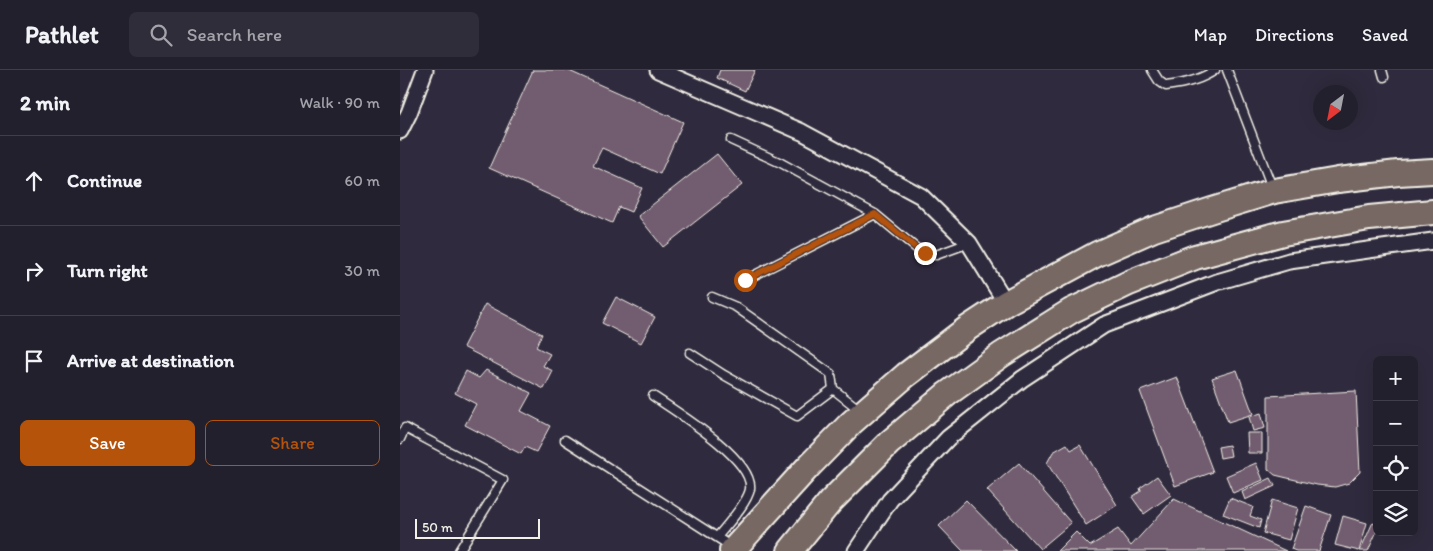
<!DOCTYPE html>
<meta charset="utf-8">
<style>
:root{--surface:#23202e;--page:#2f2d3a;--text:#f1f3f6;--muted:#a3a3aa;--line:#403e4a;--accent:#b45309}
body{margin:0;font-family:Itim,sans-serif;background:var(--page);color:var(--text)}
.controls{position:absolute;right:15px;bottom:15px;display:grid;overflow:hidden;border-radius:8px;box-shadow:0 5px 20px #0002}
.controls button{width:45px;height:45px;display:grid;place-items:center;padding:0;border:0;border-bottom:1px solid var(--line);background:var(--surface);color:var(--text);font:25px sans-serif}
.compass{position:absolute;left:913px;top:15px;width:45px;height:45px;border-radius:50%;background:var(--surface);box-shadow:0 5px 20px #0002;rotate:212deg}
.scale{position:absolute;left:15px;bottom:12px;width:125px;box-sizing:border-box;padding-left:5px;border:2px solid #f4f1e8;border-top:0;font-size:14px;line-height:18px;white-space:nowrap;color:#f4f1e8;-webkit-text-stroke:4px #2f2a3d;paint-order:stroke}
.stop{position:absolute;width:15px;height:15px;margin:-11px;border:4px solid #b45309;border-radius:50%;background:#fff}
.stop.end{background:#b45309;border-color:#fff;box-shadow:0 1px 5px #0008}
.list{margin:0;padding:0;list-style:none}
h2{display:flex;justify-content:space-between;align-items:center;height:65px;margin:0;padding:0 20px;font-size:21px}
h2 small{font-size:16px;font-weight:400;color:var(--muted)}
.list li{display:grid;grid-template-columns:32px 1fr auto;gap:15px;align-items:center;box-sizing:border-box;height:90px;padding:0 20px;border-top:1px solid var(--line)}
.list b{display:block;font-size:19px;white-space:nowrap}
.list em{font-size:16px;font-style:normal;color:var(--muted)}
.actions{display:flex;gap:10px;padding:15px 20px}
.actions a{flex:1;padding:11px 0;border:1px solid var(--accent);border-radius:8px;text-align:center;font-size:18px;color:var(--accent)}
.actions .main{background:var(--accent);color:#fff}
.icon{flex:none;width:28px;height:28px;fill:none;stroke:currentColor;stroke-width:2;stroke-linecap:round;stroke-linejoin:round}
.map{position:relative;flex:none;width:1033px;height:481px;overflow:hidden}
header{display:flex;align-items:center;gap:30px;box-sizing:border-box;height:70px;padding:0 25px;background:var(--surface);border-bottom:1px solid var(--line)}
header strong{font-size:24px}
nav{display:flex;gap:28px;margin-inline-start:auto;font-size:18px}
.search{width:350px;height:45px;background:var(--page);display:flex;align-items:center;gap:12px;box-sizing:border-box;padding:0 18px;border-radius:8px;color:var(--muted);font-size:19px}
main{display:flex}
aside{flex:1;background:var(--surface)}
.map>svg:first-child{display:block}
.building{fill:#725c70;stroke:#f4f1e8}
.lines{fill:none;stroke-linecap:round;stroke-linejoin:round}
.service-casing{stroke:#f4f1e8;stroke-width:11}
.minor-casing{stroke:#f4f1e8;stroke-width:19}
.trunk-casing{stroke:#f4f1e8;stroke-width:28}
.service{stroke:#2f2a3d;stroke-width:8}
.minor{stroke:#2f2a3d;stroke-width:15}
.trunk{stroke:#776864;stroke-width:24}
.route{stroke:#b45309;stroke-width:6}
</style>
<header>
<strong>Pathlet</strong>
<div class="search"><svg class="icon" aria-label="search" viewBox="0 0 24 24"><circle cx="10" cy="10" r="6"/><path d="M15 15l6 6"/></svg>Search here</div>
<nav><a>Map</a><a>Directions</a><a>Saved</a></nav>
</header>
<main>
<aside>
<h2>2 min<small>Walk · 90 m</small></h2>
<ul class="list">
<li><svg class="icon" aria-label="ahead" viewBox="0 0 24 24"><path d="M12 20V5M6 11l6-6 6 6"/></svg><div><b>Continue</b></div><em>60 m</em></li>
<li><svg class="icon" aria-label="right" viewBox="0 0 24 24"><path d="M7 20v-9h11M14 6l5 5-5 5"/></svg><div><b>Turn right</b></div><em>30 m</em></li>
<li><svg class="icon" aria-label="arrive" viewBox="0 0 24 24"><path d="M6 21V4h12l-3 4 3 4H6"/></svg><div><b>Arrive at destination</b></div></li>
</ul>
<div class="actions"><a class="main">Save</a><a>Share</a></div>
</aside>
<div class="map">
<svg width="1033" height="481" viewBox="0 0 1033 481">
<rect width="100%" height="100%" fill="#2f2a3d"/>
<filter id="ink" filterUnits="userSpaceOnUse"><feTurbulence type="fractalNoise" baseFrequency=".02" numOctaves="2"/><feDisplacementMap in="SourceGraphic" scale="10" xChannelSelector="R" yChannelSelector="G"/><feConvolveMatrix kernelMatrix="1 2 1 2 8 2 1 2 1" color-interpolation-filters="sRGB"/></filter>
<g filter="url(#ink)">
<path class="building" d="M 133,0 L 167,0 L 283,52 L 260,104 L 202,78 L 193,96 L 242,118 L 231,142 L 219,137 L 212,153 L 89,98 Z
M 320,0 L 355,0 L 345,21 L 317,8 Z
M 317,84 L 342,115 L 263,177 L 238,146 Z
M 216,227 L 255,247 L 241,273 L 202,253 Z
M 85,234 L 142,264 L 136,277 L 150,284 L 143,296 L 153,301 L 144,319 L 63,277 Z
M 86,300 L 131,323 L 121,341 L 150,356 L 136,382 L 125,377 L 121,384 L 65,355 L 76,334 L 55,323 L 66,301 L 79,308 Z
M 837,300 L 853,344 L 828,352 L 812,308 Z
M 777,307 L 813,402 L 775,416 L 740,321 Z
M 956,321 L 960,402 L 949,413 L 935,417 L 917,415 L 875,405 L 868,399 L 868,326 Z
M 861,343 L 865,358 L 853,361 L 849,347 Z
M 847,363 L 862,363 L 862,383 L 848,383 Z
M 667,374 L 671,380 L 680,375 L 717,435 L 686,455 L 647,393 L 653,382 Z
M 829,375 L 831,386 L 820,388 L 818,377 Z
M 619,393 L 671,453 L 640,479 L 587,420 Z
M 856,393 L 863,410 L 833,423 L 826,406 Z
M 757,406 L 771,425 L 744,444 L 732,427 L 741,421 L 740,418 Z
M 871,408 L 875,416 L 845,430 L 842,422 Z
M 830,428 L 853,437 L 850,446 L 861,450 L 859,458 L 823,444 Z
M 774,429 L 886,481 L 657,481 L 676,462 L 690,476 L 718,459 L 731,476 Z
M 566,430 L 616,481 L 563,481 L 539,456 Z
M 872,430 L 898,438 L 889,470 L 863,463 Z
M 906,436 L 931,445 L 919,481 L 896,481 L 891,479 Z
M 943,446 L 967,453 L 959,481 L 935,475 Z
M 973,452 L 977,454 L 977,461 L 968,481 L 960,481 Z"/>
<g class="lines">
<g class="service-casing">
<path id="service" d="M 752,0 L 759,11 L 766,16 C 783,14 801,10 815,0
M 827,0 L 873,120
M 982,0 L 984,7
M 331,70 L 381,93 L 475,144 L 516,178 L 525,183 L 536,185 L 569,173
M 345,210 L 475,144
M 312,227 L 336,237 L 431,304 L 433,319
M 290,283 L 324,305 L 397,346 L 433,319 L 461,341
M 253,326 C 275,341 354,389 350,419 C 348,432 327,455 318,466
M 0,369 L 5,358 L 103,410 L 59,481
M 165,370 L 332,477"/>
</g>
<g class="minor-casing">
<path id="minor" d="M 258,0 L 402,62 L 521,126 L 569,173 L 606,233
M 0,61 L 9,43 L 25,0
M 456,481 L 490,430 L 548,368 L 622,309 L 704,255 L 817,212 L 889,191 L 1033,171"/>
</g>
<g class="trunk-casing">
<path id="trunk" d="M 332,481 L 408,397 L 451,353 L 506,305 L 568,258 L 606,233 L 697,184 L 754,159 L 812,140 L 874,121 L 938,110 L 998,103 L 1033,101
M 390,481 L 430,432 L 489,373 L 547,324 L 601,285 L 671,241 L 729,213 L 795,187 L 883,163 L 969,148 L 1033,142"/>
</g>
<use href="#service" class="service"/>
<use href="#minor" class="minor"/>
<use href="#trunk" class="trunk"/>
</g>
</g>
<g class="lines" filter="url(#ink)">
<path class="route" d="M 345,210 L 475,144 L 516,178 L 525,183"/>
</g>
</svg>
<div class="controls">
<button>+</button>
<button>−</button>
<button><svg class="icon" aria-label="locate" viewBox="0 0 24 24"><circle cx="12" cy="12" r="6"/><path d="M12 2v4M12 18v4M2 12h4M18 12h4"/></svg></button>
<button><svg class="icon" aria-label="layers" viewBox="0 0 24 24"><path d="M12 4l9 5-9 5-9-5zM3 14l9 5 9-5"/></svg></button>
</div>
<svg class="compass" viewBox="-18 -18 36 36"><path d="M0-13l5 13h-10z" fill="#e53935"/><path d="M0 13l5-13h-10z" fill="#a3a3aa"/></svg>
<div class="scale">50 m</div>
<div class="stop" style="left:345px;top:210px"></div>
<div class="stop end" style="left:525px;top:183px"></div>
</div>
</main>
